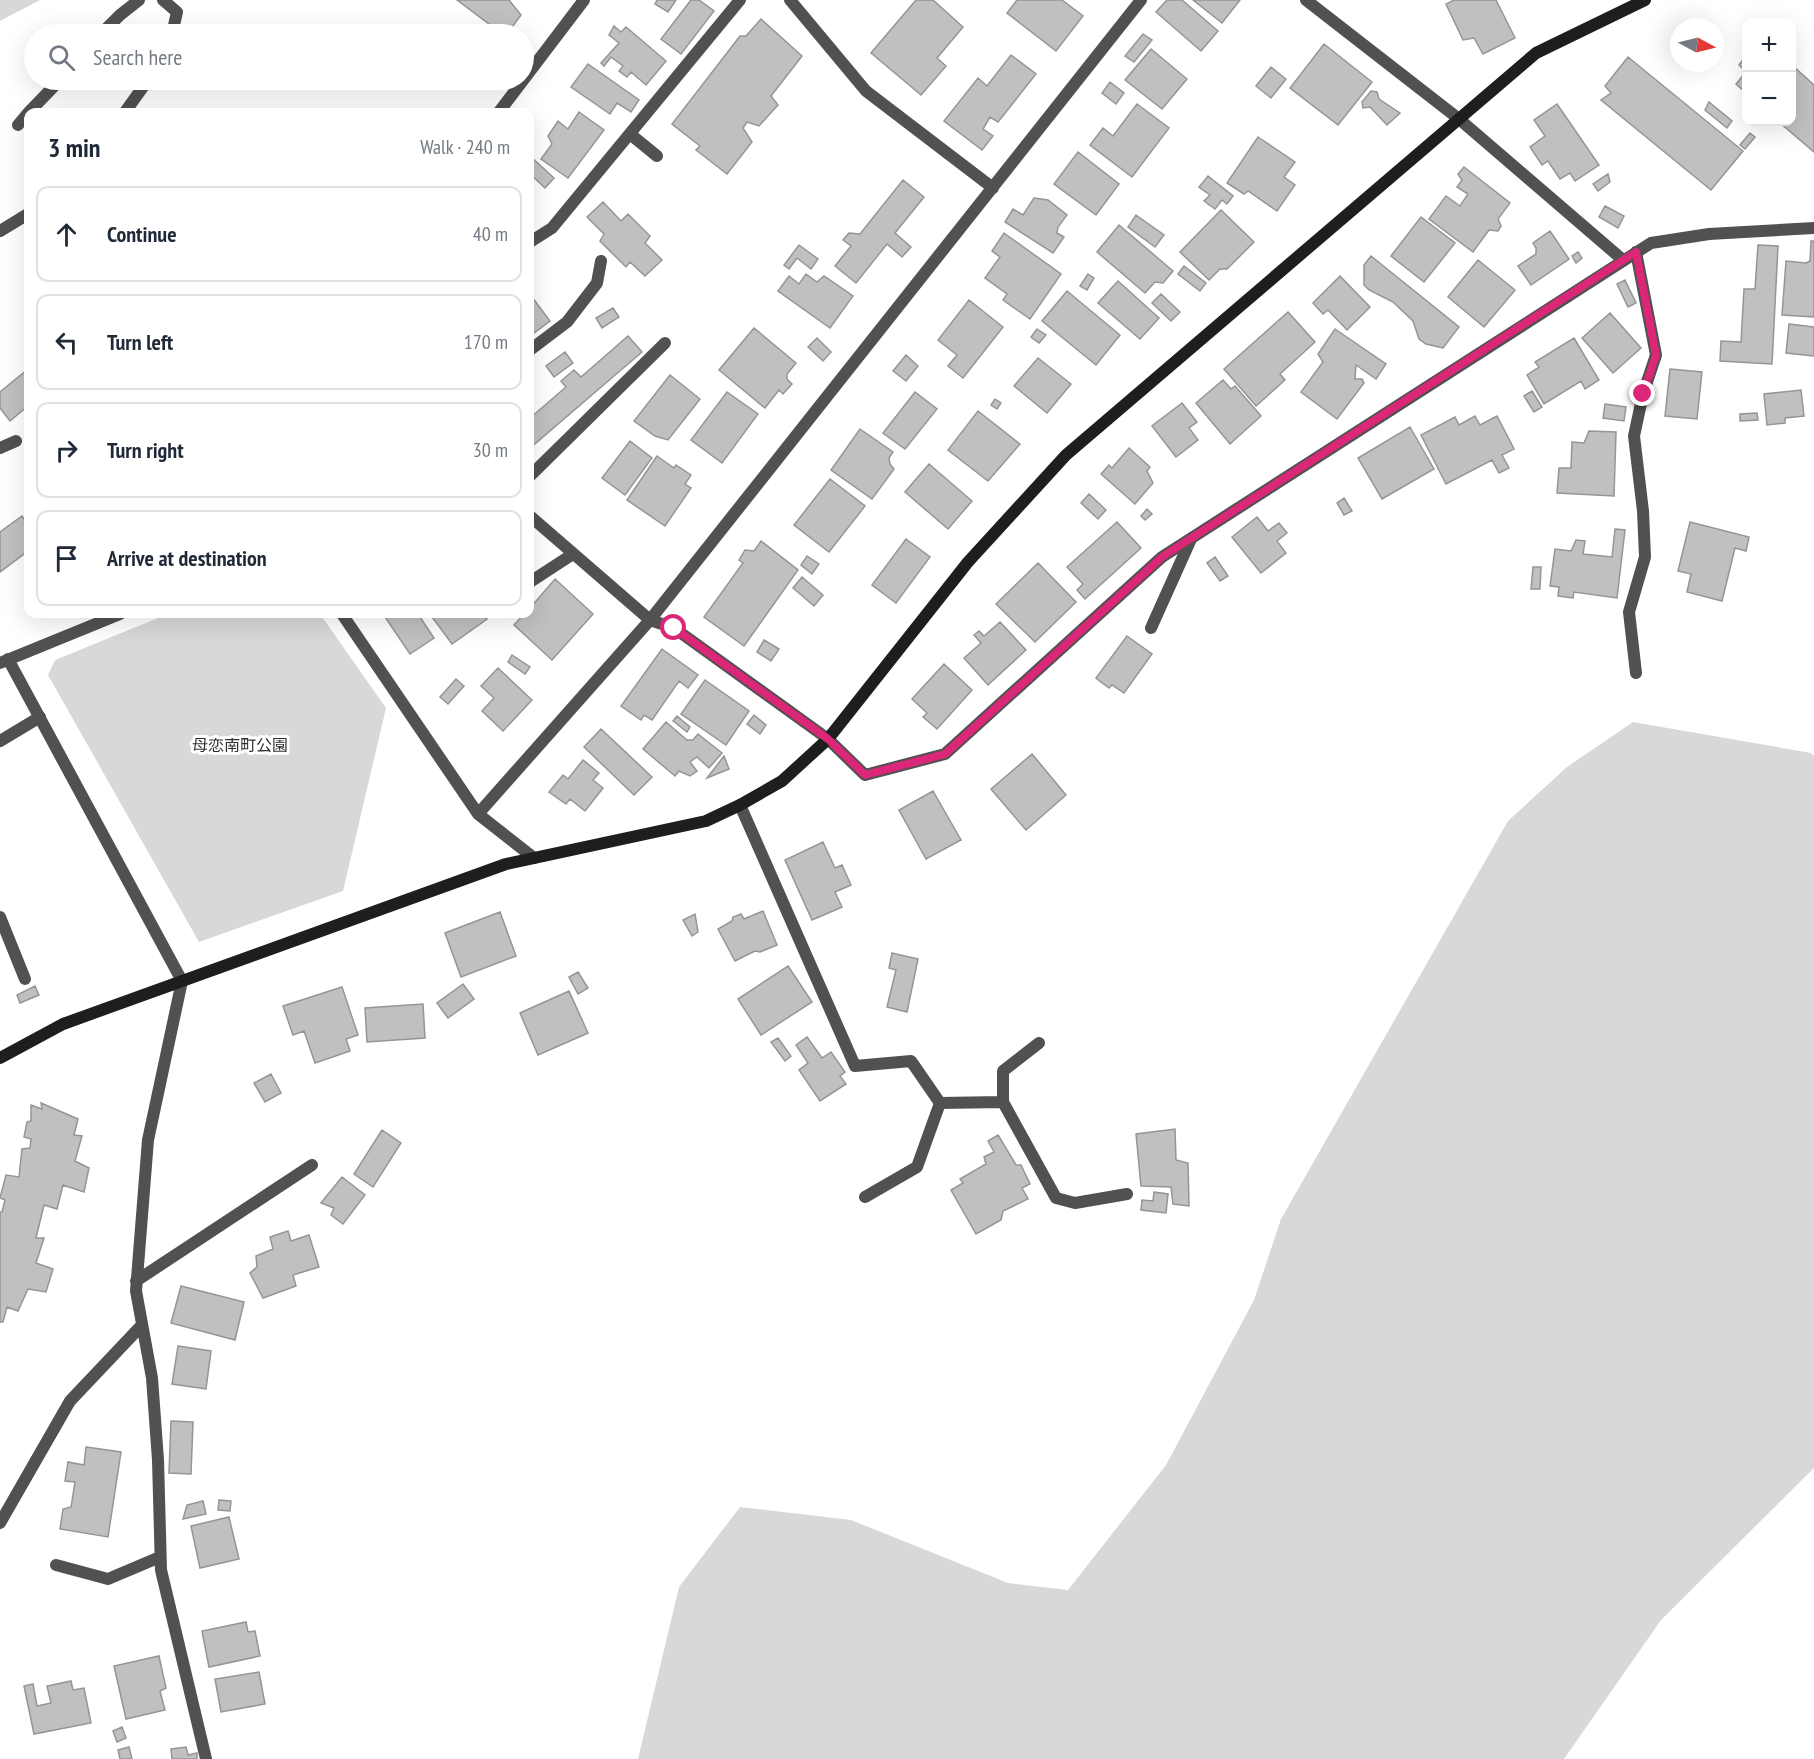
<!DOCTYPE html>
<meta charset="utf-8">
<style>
:root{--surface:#fff;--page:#f2f2f3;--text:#1f2937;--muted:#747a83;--line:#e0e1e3}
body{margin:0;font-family:"PT Sans Narrow","Noto Sans JP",sans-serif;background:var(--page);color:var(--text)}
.controls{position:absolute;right:18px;top:18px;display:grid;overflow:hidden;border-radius:12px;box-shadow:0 6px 24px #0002}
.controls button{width:54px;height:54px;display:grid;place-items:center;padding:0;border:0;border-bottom:2px solid var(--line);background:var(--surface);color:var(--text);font:30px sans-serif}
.compass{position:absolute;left:1670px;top:18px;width:54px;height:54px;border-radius:50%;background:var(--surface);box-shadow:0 6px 24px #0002;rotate:97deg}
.stop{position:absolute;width:18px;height:18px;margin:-14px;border:4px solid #db2777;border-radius:50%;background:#fff}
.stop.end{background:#db2777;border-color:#fff;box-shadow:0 2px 6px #0008}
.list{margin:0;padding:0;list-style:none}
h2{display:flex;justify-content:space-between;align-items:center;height:78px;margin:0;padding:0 24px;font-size:26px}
h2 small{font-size:20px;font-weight:400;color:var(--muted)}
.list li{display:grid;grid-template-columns:39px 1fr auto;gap:18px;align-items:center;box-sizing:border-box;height:96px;margin:0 12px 12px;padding:0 12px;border:2px solid var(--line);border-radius:12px}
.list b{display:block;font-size:22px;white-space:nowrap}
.list em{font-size:20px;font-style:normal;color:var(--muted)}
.icon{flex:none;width:33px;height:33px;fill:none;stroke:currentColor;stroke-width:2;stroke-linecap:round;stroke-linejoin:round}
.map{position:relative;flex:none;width:1814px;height:1759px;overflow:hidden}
.search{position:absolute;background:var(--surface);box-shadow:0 6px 24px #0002;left:24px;top:24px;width:510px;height:66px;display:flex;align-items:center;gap:15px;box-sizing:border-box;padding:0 21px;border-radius:33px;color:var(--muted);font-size:22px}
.panel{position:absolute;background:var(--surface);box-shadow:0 6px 24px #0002;left:24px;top:108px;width:510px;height:510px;border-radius:12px}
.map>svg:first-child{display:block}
.green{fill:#d8d8d8}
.building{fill:#c0c0c0;stroke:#959595;stroke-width:1.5}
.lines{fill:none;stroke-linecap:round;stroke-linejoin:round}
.lane{stroke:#515151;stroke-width:12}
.street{stroke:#515151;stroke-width:12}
.secondary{stroke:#1e1e1e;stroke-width:12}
.route{stroke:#db2777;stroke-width:8}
.labels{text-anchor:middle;stroke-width:6;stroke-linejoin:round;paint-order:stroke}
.park-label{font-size:16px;fill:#2f2f2f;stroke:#fff}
</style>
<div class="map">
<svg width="1814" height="1759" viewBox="0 0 1814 1759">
<rect width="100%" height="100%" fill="#fff"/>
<path class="green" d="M 0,0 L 40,0 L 0,21 Z
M 168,614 L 320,614 L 386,708 L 343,891 L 199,942 L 48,675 L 55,660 Z
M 1633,722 L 1811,753 L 1814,756 L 1814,1468 L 1661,1620 L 1564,1759 L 638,1759 L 679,1587 L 740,1507 L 851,1520 L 1008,1583 L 1068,1590 L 1166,1465 L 1254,1300 L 1281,1219 L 1508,821 L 1567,767 Z"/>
<path class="building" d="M 457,0 L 509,0 L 521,15 L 510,30 L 497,30 Z
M 657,0 L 676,0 L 668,12 L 655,4 Z
M 691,0 L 699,0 L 714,11 L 681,54 L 661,39 Z
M 916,0 L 933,0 L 963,27 L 937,58 L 946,66 L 921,95 L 871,53 Z
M 1017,0 L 1062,0 L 1083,16 L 1056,51 L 1007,13 Z
M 1167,0 L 1182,0 L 1218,31 L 1201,51 L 1156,12 Z
M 1193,0 L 1240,0 L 1222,23 Z
M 1454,0 L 1496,0 L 1515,38 L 1483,54 L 1474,38 L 1463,40 L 1446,4 Z
M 761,19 L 802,56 L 771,96 L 778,105 L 759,126 L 747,122 L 743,128 L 752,142 L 727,174 L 696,150 L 700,146 L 672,124 L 740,36 L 746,36 Z
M 614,26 L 621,32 L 626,27 L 666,61 L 646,85 L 631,72 L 627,77 L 619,71 L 623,66 L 611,57 L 604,66 L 601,63 L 619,43 L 609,35 Z
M 1143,34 L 1152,40 L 1134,62 L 1125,56 Z
M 1324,44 L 1372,82 L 1338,125 L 1290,88 Z
M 1151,49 L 1187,79 L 1162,109 L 1125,80 Z
M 1011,55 L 1036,74 L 998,122 L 990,117 L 983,129 L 993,136 L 982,150 L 944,121 L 978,78 L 987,86 Z
M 1746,56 L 1746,93 L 1736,84 L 1746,72 L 1739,65 Z
M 1628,57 L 1743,151 L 1711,190 L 1601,100 L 1611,93 L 1605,86 Z
M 588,64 L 639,100 L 631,112 L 617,103 L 610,114 L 571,87 Z
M 1792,65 L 1814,85 L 1814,152 L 1779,122 L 1792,122 Z
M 1271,67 L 1286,79 L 1271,98 L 1256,86 Z
M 1110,82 L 1124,93 L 1116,104 L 1102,93 Z
M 1371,91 L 1377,92 L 1379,99 L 1400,113 L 1387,125 L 1370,107 L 1363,108 L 1362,102 Z
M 1709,102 L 1732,121 L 1727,128 L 1705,110 Z
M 1137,104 L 1169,128 L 1132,177 L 1090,145 L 1103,128 L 1113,136 Z
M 1557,104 L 1599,165 L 1575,181 L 1570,173 L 1560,179 L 1548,161 L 1542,165 L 1530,147 L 1545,136 L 1534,120 Z
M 579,112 L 604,130 L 568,178 L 541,159 L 552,144 L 548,136 L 558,121 L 568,129 Z
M 1750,133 L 1755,137 L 1745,149 L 1740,145 Z
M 1258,137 L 1295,162 L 1284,177 L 1295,185 L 1277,211 L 1248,191 L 1244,194 L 1227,183 Z
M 1078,152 L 1119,184 L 1096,215 L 1054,184 Z
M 530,156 L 554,178 L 545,188 L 530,174 Z
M 1464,167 L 1510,203 L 1498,219 L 1501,226 L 1498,231 L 1489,230 L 1473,252 L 1429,219 L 1446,196 L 1460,206 L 1468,194 L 1457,187 L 1462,180 L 1458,174 Z
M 1608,174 L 1610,182 L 1598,191 L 1593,184 Z
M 1208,176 L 1233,196 L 1227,204 L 1222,200 L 1215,209 L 1204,201 L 1210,195 L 1199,187 Z
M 903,180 L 924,197 L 895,233 L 911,247 L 902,257 L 887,244 L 856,283 L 835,266 L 851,246 L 843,240 L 849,233 L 860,234 Z
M 1034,198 L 1048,200 L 1067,215 L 1058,227 L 1057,233 L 1064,237 L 1053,253 L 1005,222 L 1013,209 L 1023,215 Z
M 603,202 L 621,221 L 628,214 L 650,236 L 645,243 L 662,260 L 645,276 L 630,262 L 626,267 L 600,241 L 604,234 L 587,217 Z
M 1605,206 L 1624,216 L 1618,228 L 1599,217 Z
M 1221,210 L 1254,242 L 1227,269 L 1220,269 L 1209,280 L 1180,252 Z
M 1136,215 L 1164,235 L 1155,247 L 1128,227 Z
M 1421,217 L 1455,243 L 1424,282 L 1391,256 Z
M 1119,225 L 1173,271 L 1163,283 L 1155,282 L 1145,293 L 1097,252 Z
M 1550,231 L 1569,259 L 1531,285 L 1518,266 L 1536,254 L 1536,248 L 1533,243 Z
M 1004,233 L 1061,274 L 1030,319 L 1003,300 L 1007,294 L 985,278 L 1000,257 L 992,251 Z
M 1811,241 L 1814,241 L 1814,317 L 1782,315 L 1786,261 L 1806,263 L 1810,261 Z
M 799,245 L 818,259 L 811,269 L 797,258 L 789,269 L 784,265 Z
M 1758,245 L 1778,246 L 1772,364 L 1720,361 L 1721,341 L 1741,342 L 1744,289 L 1755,289 Z
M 1578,252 L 1582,258 L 1576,263 L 1572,256 Z
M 1371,256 L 1459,327 L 1443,348 L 1426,344 L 1419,339 L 1413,321 L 1393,302 L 1369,290 L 1364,285 L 1364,265 Z
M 1478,260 L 1515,290 L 1484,327 L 1448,297 Z
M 1184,266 L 1206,283 L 1200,291 L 1178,274 Z
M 806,274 L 817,282 L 824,276 L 853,296 L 830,328 L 778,291 L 789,276 L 799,284 Z
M 1088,274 L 1094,278 L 1087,290 L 1080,286 Z
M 1340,276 L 1370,307 L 1347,330 L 1328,310 L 1323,314 L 1313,303 Z
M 1625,280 L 1636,303 L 1628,307 L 1617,284 Z
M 1118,281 L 1159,318 L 1140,339 L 1098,303 Z
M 1067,291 L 1120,335 L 1096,365 L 1042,321 Z
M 1161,294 L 1180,312 L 1171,321 L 1152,303 Z
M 532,297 L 550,321 L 530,336 L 530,299 Z
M 969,300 L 1003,327 L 963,378 L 948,366 L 957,355 L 938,340 Z
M 613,308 L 619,317 L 602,328 L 596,318 Z
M 1288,312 L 1315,342 L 1280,374 L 1285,380 L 1256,406 L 1224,369 Z
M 1610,313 L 1641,348 L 1613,373 L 1582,338 Z
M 1789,324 L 1814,327 L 1814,356 L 1786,353 Z
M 754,328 L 796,363 L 787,374 L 787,379 L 792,384 L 783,394 L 779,390 L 765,408 L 719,370 Z
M 1037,329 L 1046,335 L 1039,343 L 1031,337 Z
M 1335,329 L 1386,364 L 1376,379 L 1356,365 L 1355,379 L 1362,379 L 1364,383 L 1337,419 L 1301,392 L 1323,362 L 1318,354 Z
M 628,336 L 642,352 L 530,448 L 530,418 L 566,387 L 561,381 L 574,370 L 581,377 Z
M 817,338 L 831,352 L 823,361 L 808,347 Z
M 1574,338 L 1599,380 L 1585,389 L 1581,381 L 1544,404 L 1527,375 L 1539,367 L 1535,362 Z
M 565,352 L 573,363 L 554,377 L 546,366 Z
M 906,355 L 918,366 L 906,381 L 893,371 Z
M 1038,358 L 1071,384 L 1047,413 L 1014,386 Z
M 28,369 L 28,406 L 10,421 L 0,408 L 0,392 Z
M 1670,369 L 1702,372 L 1697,419 L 1665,416 Z
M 670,375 L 700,399 L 668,440 L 655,436 L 634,421 Z
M 1223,380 L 1231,389 L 1235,386 L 1261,416 L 1230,444 L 1196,403 Z
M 1801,390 L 1804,416 L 1785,418 L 1785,423 L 1767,425 L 1764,394 Z
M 1532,391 L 1542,407 L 1534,412 L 1524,396 Z
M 727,392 L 758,414 L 722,463 L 691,440 Z
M 915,392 L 937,409 L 905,449 L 883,433 Z
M 995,399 L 1001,403 L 997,409 L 991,405 Z
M 1182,403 L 1197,422 L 1189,428 L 1198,440 L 1176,457 L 1152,426 Z
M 1605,404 L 1626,407 L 1624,421 L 1603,418 Z
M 978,411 L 1020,444 L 988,481 L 948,450 Z
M 1757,413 L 1758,420 L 1740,421 L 1740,414 Z
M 1475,416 L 1480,425 L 1497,416 L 1514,449 L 1502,455 L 1509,468 L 1499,473 L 1492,460 L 1446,484 L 1421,435 L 1455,417 L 1459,425 Z
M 1410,427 L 1434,469 L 1382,499 L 1358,458 Z
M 860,429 L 893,452 L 889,458 L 890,464 L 894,469 L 872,499 L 831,470 Z
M 1589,431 L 1616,432 L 1614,496 L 1557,493 L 1559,468 L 1571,468 L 1572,442 L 1584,443 Z
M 630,441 L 652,458 L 625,495 L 602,478 Z
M 1129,448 L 1150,467 L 1147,471 L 1153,483 L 1135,504 L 1101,474 L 1109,465 L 1112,468 Z
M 657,456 L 674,468 L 676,465 L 691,475 L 685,484 L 691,488 L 665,526 L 627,500 Z
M 929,464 L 972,501 L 948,529 L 905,492 Z
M 830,479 L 865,506 L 829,552 L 794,525 Z
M 1089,494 L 1106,510 L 1098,519 L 1081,503 Z
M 1344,498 L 1352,511 L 1344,515 L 1337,503 Z
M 1147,509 L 1152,514 L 1145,520 L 1141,516 Z
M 22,516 L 28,525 L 28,551 L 0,572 L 0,532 Z
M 1257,517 L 1268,531 L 1279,523 L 1287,533 L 1277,541 L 1286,553 L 1261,573 L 1232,537 Z
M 1117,522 L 1141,548 L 1085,599 L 1077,590 L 1083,584 L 1067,567 Z
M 1690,522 L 1749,537 L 1746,551 L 1735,548 L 1722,601 L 1687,592 L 1691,574 L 1678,571 Z
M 1615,529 L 1625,530 L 1617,598 L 1574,592 L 1573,598 L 1558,596 L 1559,587 L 1550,586 L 1555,549 L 1571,551 L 1576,540 L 1585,541 L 1583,554 L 1612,557 Z
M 906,539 L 930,557 L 896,603 L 872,585 Z
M 761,541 L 798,570 L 744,646 L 704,617 L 743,563 L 739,560 L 745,550 L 754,551 Z
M 807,556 L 819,564 L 812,574 L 801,565 Z
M 1215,557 L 1228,576 L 1220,581 L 1207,563 Z
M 1038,563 L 1076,602 L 1035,642 L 996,604 Z
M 1533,567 L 1541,567 L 1540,589 L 1531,589 Z
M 802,577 L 823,595 L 814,606 L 793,588 Z
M 555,579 L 593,614 L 552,660 L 514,625 L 524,614 L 530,614 L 530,608 Z
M 383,614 L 418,614 L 434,638 L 410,654 Z
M 436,614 L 483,614 L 487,619 L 452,644 L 432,617 Z
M 1000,622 L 1026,650 L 988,685 L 964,658 L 981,643 L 974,635 L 979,631 L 984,636 Z
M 1127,636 L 1152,654 L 1124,693 L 1112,685 L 1109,688 L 1096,678 Z
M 764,640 L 779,649 L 771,661 L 757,652 Z
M 662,649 L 698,675 L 688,688 L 679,681 L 652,720 L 644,715 L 641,720 L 621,706 Z
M 512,655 L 530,667 L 525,674 L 508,662 Z
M 944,664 L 972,690 L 937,729 L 923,717 L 927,713 L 912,699 Z
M 498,668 L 532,700 L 503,731 L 482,711 L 494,698 L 481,686 Z
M 456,679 L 464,686 L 448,704 L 440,697 Z
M 705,680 L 749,711 L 726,745 L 681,714 Z
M 754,715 L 766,725 L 760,734 L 747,724 Z
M 677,716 L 690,727 L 687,732 L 673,721 Z
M 666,722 L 687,740 L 693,740 L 698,734 L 722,753 L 709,768 L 697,757 L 690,762 L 697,771 L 690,776 L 679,771 L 675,776 L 643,749 Z
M 601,729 L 652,777 L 634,795 L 584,747 Z
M 1032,754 L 1066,795 L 1026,830 L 991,789 Z
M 724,756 L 729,769 L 707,778 Z
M 583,760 L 599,773 L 593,780 L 603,788 L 585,811 L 570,799 L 566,804 L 549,792 L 563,775 L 568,779 Z
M 933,791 L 961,840 L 926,859 L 899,810 Z
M 823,842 L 835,868 L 842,865 L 851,885 L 835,892 L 842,907 L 812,920 L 785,860 Z
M 763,911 L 777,945 L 760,952 L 755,951 L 735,961 L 718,929 L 732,921 L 733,917 L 741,914 L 744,919 Z
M 500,912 L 516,956 L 461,977 L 445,933 Z
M 695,914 L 698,932 L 692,936 L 683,920 Z
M 892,953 L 918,959 L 907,1012 L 887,1007 L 896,970 L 889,968 Z
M 788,966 L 812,1002 L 761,1035 L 738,999 Z
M 578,972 L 588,988 L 578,994 L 569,977 Z
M 463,984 L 474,999 L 448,1018 L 437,1003 Z
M 35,986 L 39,995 L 20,1003 L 17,995 Z
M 342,987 L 358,1035 L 346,1039 L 350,1051 L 315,1063 L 304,1031 L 293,1035 L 283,1006 Z
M 569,991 L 588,1033 L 538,1055 L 520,1013 Z
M 423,1004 L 425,1038 L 367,1042 L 365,1008 Z
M 807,1037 L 822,1058 L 831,1052 L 845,1072 L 840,1076 L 846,1084 L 820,1101 L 799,1070 L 808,1063 L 796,1045 Z
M 778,1038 L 791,1056 L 785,1061 L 771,1042 Z
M 271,1074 L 281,1093 L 265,1102 L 254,1083 Z
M 41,1103 L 78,1119 L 74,1135 L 82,1136 L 75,1161 L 89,1168 L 84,1192 L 63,1185 L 57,1209 L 44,1205 L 36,1238 L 44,1238 L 36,1263 L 53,1269 L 46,1292 L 28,1289 L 18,1311 L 7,1307 L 3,1322 L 0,1322 L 0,1212 L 2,1212 L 5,1200 L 0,1198 L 6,1175 L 19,1177 L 22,1149 L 30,1148 L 31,1139 L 24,1137 L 27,1122 L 31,1121 L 31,1105 L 42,1109 Z
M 1175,1129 L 1176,1160 L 1188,1163 L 1189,1206 L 1173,1204 L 1171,1187 L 1141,1186 L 1136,1134 Z
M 382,1130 L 401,1143 L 373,1187 L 354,1174 Z
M 998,1135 L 1016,1165 L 1021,1165 L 1030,1184 L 1022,1188 L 1028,1199 L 1003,1211 L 1001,1220 L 976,1234 L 951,1190 L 963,1183 L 960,1179 L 986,1164 L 984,1157 L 994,1152 L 988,1141 Z
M 342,1177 L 365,1195 L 343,1224 L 331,1215 L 334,1208 L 321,1203 Z
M 1154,1192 L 1168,1194 L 1166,1213 L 1141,1210 L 1142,1200 L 1153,1201 Z
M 288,1231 L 291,1241 L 309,1235 L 319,1267 L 293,1275 L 296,1286 L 263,1298 L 250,1273 L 257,1267 L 256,1256 L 273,1249 L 270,1237 Z
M 181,1286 L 244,1302 L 235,1340 L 171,1323 Z
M 178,1346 L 211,1351 L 206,1389 L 172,1384 Z
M 171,1421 L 193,1422 L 191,1474 L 169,1473 Z
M 86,1447 L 121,1452 L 108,1537 L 60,1529 L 63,1509 L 71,1507 L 75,1482 L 65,1481 L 68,1462 L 84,1465 Z
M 219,1500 L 231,1501 L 230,1511 L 218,1510 Z
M 203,1501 L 206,1514 L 183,1519 L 187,1505 Z
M 229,1517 L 239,1559 L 200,1568 L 191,1526 Z
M 246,1622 L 248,1632 L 255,1631 L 260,1656 L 209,1667 L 202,1631 Z
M 159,1656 L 166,1688 L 160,1691 L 165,1710 L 126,1719 L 114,1666 Z
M 259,1672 L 265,1704 L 221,1712 L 215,1679 Z
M 71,1681 L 73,1690 L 84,1688 L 91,1723 L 34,1734 L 24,1686 L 33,1684 L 37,1706 L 51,1703 L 47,1686 Z
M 122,1727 L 126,1738 L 117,1742 L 113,1731 Z
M 129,1747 L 132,1759 L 120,1759 L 118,1750 Z
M 186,1747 L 188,1755 L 197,1753 L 197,1759 L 172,1759 L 171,1749 Z"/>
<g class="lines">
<path class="lane" d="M 163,0 L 177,12 L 172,34
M 101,34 L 120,15 L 139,0
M 29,112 L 60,80
M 125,112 L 148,80
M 18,125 L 28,113
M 0,231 L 28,214
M 530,350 L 567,322 L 597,283 L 601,261
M 0,448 L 16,441
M 530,476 L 665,343
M 0,741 L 40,717
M 0,917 L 25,979"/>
<path class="street" d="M 790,0 L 866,91 L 993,188
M 1306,0 L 1459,119 L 1623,260
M 499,112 L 584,0
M 630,134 L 657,156
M 530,242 L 552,228 L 740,0
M 530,516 L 650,620 L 674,628 L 828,739 L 865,775 L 945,754 L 1162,557 L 1651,243 L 1709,234 L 1814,228
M 530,582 L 573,554
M 342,614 L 478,814 L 534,858
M 1151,628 L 1191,539
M 8,659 L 182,981 L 148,1140 L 136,1291 L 152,1378 L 158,1460 L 161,1570 L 206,1759
M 0,663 L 120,614
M 1636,673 L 1629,612 L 1645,557 L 1643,511 L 1634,436 L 1643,394 L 1656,355 L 1636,252
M 740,805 L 855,1066 L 911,1061 L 940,1103 L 1003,1102 L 1056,1198 L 1075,1203 L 1127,1194
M 478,814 L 650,620 L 1141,0
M 1003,1102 L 1003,1071 L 1039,1043
M 865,1197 L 917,1167 L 940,1103
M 136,1281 L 312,1165
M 0,1523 L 70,1401 L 142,1325
M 56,1565 L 108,1579 L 160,1557"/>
<path class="secondary" d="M 0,1058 L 63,1024 L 506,864 L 706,821 L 740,805 L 782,781 L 828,739 L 968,562 L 1066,455 L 1536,53 L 1645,0"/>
</g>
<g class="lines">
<path class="route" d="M 674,628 L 828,739 L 865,775 L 945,754 L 1162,557 L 1636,252 L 1656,355 L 1643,394"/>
</g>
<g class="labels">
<g class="park-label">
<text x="240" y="751">母恋南町公園</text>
</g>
</g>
</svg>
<div class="controls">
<button>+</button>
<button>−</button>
</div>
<svg class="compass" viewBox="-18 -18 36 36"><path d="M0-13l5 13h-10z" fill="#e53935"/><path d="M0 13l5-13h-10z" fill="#747a83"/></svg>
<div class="stop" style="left:674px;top:628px"></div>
<div class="stop end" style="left:1643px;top:394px"></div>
<div class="search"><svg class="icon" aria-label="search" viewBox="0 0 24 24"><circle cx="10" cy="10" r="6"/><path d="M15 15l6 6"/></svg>Search here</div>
<section class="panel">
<h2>3 min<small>Walk · 240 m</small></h2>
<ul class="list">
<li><svg class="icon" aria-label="ahead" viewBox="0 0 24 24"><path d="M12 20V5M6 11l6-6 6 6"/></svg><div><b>Continue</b></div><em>40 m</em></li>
<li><svg class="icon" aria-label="left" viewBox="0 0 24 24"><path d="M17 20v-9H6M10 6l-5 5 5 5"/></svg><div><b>Turn left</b></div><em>170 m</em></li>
<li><svg class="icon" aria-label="right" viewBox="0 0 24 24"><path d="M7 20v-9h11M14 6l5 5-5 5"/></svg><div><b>Turn right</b></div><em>30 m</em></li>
<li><svg class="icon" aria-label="arrive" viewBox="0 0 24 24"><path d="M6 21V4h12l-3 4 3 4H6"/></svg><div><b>Arrive at destination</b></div></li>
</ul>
</section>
</div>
